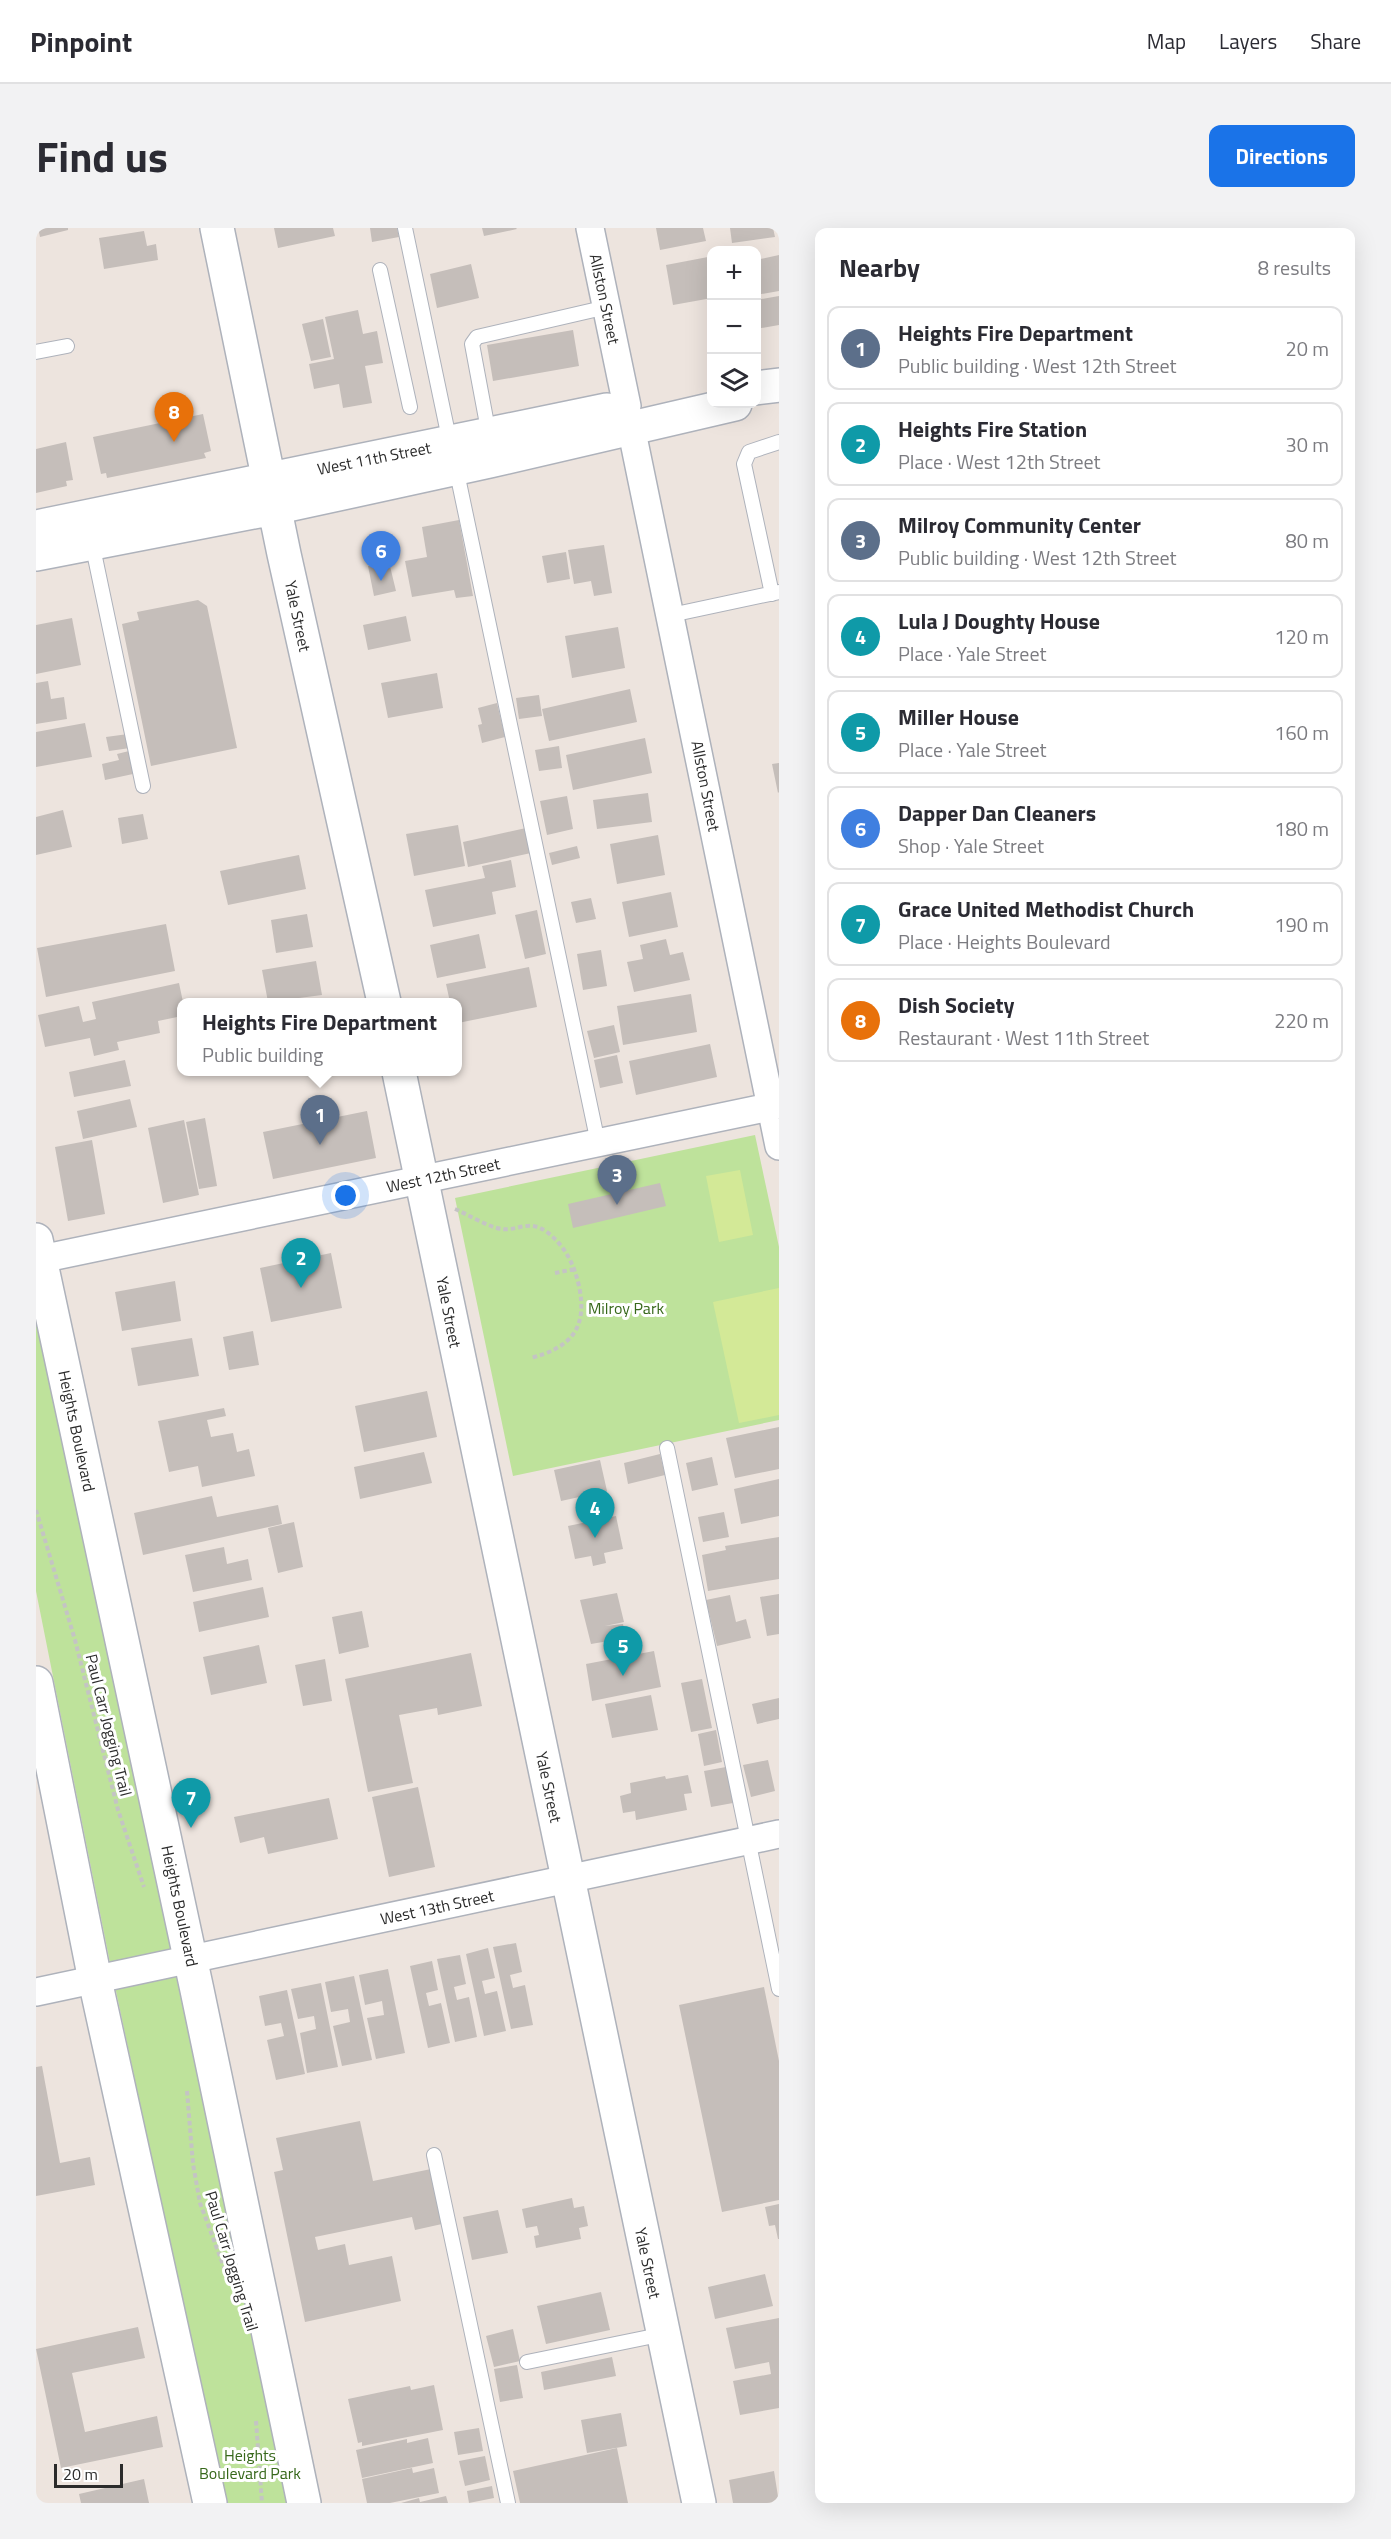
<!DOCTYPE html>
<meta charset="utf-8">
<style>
:root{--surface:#fff;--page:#f2f2f3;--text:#2b2b33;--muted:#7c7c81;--line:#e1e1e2;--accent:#1a73e8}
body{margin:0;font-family:"Titillium Web",sans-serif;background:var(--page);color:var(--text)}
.controls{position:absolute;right:18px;top:18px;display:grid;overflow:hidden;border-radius:12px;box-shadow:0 6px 24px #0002}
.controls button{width:54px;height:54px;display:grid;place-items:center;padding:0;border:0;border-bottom:2px solid var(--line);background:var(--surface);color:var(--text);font:30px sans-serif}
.scale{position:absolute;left:18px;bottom:15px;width:69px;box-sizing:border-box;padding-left:6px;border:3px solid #2b2b2b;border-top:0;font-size:16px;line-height:21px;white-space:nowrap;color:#2b2b2b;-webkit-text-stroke:4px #fff;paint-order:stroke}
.you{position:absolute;left:310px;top:968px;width:21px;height:21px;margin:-15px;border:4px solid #fff;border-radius:50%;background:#1a73e8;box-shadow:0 0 0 9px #1a73e833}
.badge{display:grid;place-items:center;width:39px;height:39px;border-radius:50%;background:var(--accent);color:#fff;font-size:20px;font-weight:700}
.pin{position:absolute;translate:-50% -50px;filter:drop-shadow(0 2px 3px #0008)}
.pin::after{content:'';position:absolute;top:32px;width:21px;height:18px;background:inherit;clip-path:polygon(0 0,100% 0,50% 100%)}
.popup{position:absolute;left:141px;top:770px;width:285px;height:78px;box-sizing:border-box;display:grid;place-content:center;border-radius:12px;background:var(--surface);filter:drop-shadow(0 2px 4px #0005);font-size:20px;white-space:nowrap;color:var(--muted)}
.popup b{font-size:22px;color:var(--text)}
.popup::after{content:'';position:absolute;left:50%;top:100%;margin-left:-12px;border:12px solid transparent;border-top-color:var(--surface)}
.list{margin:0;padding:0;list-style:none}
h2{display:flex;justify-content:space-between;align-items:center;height:78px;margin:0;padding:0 24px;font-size:26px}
h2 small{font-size:20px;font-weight:400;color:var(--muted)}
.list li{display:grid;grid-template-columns:39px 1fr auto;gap:18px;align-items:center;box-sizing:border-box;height:84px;margin:0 12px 12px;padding:0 12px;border:2px solid var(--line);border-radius:12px}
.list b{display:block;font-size:22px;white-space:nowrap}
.list p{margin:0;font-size:20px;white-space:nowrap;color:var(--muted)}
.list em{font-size:20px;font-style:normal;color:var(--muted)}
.icon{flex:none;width:33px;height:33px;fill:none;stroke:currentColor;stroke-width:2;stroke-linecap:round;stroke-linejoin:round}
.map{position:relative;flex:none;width:743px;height:2275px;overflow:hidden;border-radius:12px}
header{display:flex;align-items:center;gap:36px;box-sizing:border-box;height:84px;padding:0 30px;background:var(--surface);border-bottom:2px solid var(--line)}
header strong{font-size:28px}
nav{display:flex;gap:33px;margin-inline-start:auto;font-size:21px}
.intro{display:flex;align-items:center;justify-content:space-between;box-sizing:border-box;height:144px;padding:0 36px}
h1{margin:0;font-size:42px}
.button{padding:15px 27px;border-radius:12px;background:var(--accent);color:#fff;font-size:21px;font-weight:700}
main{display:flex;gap:36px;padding:0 36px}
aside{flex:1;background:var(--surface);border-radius:12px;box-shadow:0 6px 24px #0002}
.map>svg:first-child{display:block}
.green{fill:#bee29b}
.pitch{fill:#d3e997}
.building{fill:#c5beba}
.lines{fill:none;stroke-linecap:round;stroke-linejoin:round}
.service-casing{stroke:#aeb2bb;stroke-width:16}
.minor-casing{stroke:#aeb2bb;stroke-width:30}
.secondary-casing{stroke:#aeb2bb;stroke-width:36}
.path{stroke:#c4c4c4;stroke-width:4;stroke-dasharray:4.5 3;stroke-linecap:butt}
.service{stroke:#fff;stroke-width:14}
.minor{stroke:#fff;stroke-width:27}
.secondary{stroke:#fff;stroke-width:33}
.labels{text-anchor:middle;stroke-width:6;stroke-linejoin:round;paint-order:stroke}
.street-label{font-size:16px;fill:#2b2b2b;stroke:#fff}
.park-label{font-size:16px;fill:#37681b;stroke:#fff}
</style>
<header>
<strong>Pinpoint</strong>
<nav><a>Map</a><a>Layers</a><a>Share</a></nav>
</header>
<div class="intro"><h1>Find us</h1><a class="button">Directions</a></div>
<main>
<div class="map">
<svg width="743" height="2275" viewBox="0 0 743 2275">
<rect width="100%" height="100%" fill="#ede4de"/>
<path class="green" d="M 719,907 L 743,1019 L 743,1192 L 477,1248 L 419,970 Z
M 0,1068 L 142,1757 L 255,2275 L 189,2275 L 74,1735 L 0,1363 Z"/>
<path class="pitch" d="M 704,942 L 717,1007 L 683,1014 L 670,948 Z
M 743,1060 L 743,1187 L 703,1195 L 677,1074 Z"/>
<path class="building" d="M 2,0 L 32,0 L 32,2 L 4,9 Z
M 238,0 L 297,0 L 299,8 L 242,20 Z
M 334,0 L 361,0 L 363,9 L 336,14 Z
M 446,0 L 480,0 L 481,1 L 448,8 Z
M 620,0 L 667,0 L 670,13 L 624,22 Z
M 694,0 L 737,0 L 739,9 L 696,15 Z
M 108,3 L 111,18 L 120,16 L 122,32 L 68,41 L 63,10 Z
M 743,27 L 743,63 L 720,67 L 720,32 Z
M 672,29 L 676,70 L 637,77 L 630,37 Z
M 435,36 L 443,70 L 401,80 L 394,46 Z
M 743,68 L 743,97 L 720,101 L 720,72 Z
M 322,82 L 327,106 L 341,103 L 347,135 L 329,138 L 336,175 L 307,180 L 303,156 L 278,161 L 273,136 L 298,131 L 289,89 Z
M 287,91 L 295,129 L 275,133 L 266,96 Z
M 537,102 L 543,138 L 457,153 L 451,117 Z
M 167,186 L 175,223 L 168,225 L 170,230 L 71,250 L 70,245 L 65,246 L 57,209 Z
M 30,214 L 37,252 L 30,253 L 31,258 L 0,265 L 0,221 Z
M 423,292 L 437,368 L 420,370 L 418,362 L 376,369 L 369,333 L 391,329 L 386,299 Z
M 568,317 L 576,365 L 558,368 L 555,353 L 538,356 L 532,322 Z
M 530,324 L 534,351 L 511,355 L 506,328 Z
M 353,334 L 360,363 L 338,368 L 332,338 Z
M 162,372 L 171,378 L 201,520 L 115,538 L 86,396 L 103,392 L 101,384 Z
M 370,388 L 375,413 L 332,422 L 327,397 Z
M 36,390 L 45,437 L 0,446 L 0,397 Z
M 582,399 L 589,440 L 536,450 L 529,408 Z
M 401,445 L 407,480 L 352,490 L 345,455 Z
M 12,453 L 15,471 L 28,469 L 31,491 L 0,496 L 0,455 Z
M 594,461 L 601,494 L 513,513 L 506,481 Z
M 503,467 L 506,488 L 483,491 L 480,470 Z
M 461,475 L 469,509 L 446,515 L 442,497 L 446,496 L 442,480 Z
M 49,495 L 56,529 L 0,539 L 0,504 Z
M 92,506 L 94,520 L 73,523 L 70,509 Z
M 609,510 L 616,545 L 537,562 L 530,527 Z
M 523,518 L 526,540 L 503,543 L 499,522 Z
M 93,523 L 97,546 L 69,552 L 66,536 L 83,532 L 81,526 Z
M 743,535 L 743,564 L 742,565 L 736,536 Z
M 612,565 L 616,594 L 561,601 L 557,572 Z
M 531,568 L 537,601 L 511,607 L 504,573 Z
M 27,582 L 36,619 L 0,627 L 0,589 Z
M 107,586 L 112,611 L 86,616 L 82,590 Z
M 422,597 L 429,638 L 378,648 L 370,606 Z
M 490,600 L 495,625 L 432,639 L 427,614 Z
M 622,607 L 629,647 L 581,656 L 574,616 Z
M 541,618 L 544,630 L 516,637 L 513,625 Z
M 263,627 L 270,661 L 192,677 L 184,643 Z
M 475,632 L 480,659 L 456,664 L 460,686 L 397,699 L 389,662 L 449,650 L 446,638 Z
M 635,664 L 642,699 L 593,709 L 586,674 Z
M 555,670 L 560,691 L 540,695 L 535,674 Z
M 501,682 L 510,726 L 489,731 L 479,687 Z
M 271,686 L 277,719 L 240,725 L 235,692 Z
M 130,696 L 139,743 L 10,769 L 1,720 Z
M 443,706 L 450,740 L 401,750 L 394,717 Z
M 630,711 L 634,727 L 647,724 L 654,752 L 598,764 L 591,734 L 607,731 L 604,717 Z
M 565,722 L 571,758 L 547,762 L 541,726 Z
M 280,733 L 286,767 L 232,774 L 226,742 Z
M 493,739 L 501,779 L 422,795 L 422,774 L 414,774 L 410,756 Z
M 143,755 L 147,774 L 146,788 L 122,793 L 124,805 L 81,814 L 83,822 L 58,828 L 54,810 L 9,819 L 2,787 L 43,778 L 47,794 L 60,791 L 56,774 Z
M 655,766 L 661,804 L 587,817 L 581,778 Z
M 578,797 L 584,824 L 558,830 L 551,803 Z
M 674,816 L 681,849 L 600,867 L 593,833 Z
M 581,827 L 587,855 L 564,860 L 558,832 Z
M 89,832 L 95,858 L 38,869 L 33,844 Z
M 94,871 L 101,899 L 47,911 L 41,883 Z
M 331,883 L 340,930 L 237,951 L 227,904 Z
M 169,890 L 181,958 L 163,961 L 150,894 Z
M 148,892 L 163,967 L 127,975 L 112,900 Z
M 56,912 L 69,986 L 32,993 L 19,919 Z
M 624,955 L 630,978 L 537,1000 L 532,976 Z
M 295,1025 L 306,1080 L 235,1094 L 224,1040 Z
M 139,1053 L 145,1093 L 86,1103 L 79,1064 Z
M 217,1103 L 223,1137 L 193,1142 L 187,1109 Z
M 156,1110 L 163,1148 L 102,1158 L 95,1120 Z
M 391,1163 L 401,1209 L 328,1224 L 319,1178 Z
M 188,1180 L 190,1188 L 171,1192 L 175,1209 L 197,1205 L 201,1224 L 213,1221 L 219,1248 L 166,1259 L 162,1238 L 133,1244 L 122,1193 Z
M 743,1199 L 743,1241 L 699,1250 L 690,1210 Z
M 388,1224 L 396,1255 L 324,1271 L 318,1239 Z
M 624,1226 L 629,1247 L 592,1256 L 588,1235 Z
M 676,1229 L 682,1257 L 656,1263 L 650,1235 Z
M 564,1232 L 571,1263 L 525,1273 L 518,1242 Z
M 743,1251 L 743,1288 L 705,1296 L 698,1261 Z
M 176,1268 L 181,1289 L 242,1277 L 246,1296 L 107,1327 L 98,1285 Z
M 688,1284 L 693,1309 L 667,1314 L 662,1289 Z
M 580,1288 L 587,1321 L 568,1325 L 570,1335 L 557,1338 L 555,1328 L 539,1331 L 532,1298 Z
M 258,1294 L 267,1339 L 242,1345 L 232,1300 Z
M 743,1309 L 743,1351 L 672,1363 L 666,1327 L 690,1322 L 689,1318 Z
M 188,1319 L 191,1336 L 212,1331 L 216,1352 L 157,1364 L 149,1327 Z
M 227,1359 L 233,1389 L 163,1404 L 157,1374 Z
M 581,1365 L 588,1394 L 569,1398 L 587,1396 L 590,1410 L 555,1416 L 544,1372 Z
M 743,1366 L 743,1406 L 731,1408 L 724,1369 Z
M 694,1367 L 700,1394 L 710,1391 L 715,1410 L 681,1418 L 670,1372 Z
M 326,1383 L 333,1419 L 303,1426 L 296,1389 Z
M 223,1417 L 231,1455 L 175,1467 L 167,1429 Z
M 618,1423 L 625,1459 L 556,1473 L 550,1436 Z
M 435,1425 L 446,1478 L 402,1487 L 401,1480 L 363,1487 L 377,1555 L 332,1564 L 309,1451 Z
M 289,1431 L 296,1473 L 267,1478 L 259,1437 Z
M 666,1451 L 676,1500 L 655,1504 L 645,1455 Z
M 615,1467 L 622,1502 L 576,1510 L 569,1476 Z
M 743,1470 L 743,1491 L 721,1496 L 716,1476 Z
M 680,1502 L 686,1534 L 668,1538 L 662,1506 Z
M 732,1532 L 739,1563 L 715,1569 L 707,1537 Z
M 690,1539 L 697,1575 L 675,1579 L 668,1543 Z
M 652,1547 L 656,1565 L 648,1566 L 651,1582 L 600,1592 L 599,1583 L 587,1585 L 584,1568 L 595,1565 L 594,1555 L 629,1548 L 630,1551 Z
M 382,1559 L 399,1639 L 353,1649 L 336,1569 Z
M 293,1570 L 302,1611 L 232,1626 L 228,1609 L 204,1615 L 198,1589 Z
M 480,1715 L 486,1744 L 474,1747 L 477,1760 L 489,1757 L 497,1797 L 475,1801 L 457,1719 Z
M 452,1720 L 459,1750 L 446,1753 L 449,1766 L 461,1763 L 470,1803 L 448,1808 L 430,1726 Z
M 424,1727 L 430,1756 L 418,1759 L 421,1772 L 433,1769 L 441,1809 L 419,1814 L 401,1731 Z
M 396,1733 L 402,1762 L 390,1765 L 393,1778 L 405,1775 L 414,1815 L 392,1820 L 374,1738 Z
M 352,1741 L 369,1825 L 340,1831 L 331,1790 L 348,1787 L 346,1773 L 329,1777 L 323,1747 Z
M 318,1748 L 336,1832 L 306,1838 L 297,1798 L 314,1794 L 312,1781 L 295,1784 L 289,1754 Z
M 285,1755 L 302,1839 L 271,1845 L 264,1805 L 280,1801 L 278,1788 L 262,1791 L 255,1761 Z
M 728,1759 L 743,1833 L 743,1972 L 686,1984 L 643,1777 Z
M 251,1762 L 269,1846 L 240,1852 L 231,1812 L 248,1808 L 245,1795 L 229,1798 L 223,1768 Z
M 6,1838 L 24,1935 L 54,1929 L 59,1957 L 0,1968 L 0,1839 Z
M 324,1893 L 337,1953 L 395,1941 L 406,1996 L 379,2002 L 376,1989 L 279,2009 L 282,2022 L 309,2016 L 313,2037 L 356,2028 L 365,2073 L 269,2094 L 238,1944 L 247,1942 L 240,1910 Z
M 536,1970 L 538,1980 L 548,1978 L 552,1998 L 543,2000 L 545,2011 L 500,2020 L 498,2008 L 503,2007 L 501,1998 L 490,2000 L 486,1981 Z
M 743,1976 L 743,2011 L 742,2011 L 739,1997 L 733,1998 L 729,1979 Z
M 462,1982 L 472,2025 L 436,2032 L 427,1989 Z
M 729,2046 L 737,2078 L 679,2091 L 672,2059 Z
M 565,2064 L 574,2102 L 510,2116 L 501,2078 Z
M 743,2090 L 743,2180 L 704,2187 L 697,2153 L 735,2146 L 733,2134 L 699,2141 L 690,2100 Z
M 102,2099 L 109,2130 L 36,2145 L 49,2204 L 121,2188 L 127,2219 L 25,2240 L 0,2121 Z
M 477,2101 L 484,2133 L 458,2139 L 450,2108 Z
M 576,2129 L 580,2148 L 508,2162 L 505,2144 Z
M 481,2137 L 487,2170 L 464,2174 L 458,2141 Z
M 398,2157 L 407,2202 L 326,2218 L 326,2214 L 322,2215 L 312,2171 L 374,2158 L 375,2162 Z
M 585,2185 L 591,2218 L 551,2225 L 545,2192 Z
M 443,2200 L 447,2223 L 422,2227 L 418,2204 Z
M 392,2210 L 397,2235 L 326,2250 L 320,2222 L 371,2211 L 371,2215 Z
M 581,2220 L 592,2275 L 484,2275 L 477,2243 Z
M 449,2228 L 454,2252 L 429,2258 L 423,2233 Z
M 376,2240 L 377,2245 L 398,2240 L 403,2265 L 354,2275 L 331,2275 L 326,2251 Z
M 738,2243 L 743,2275 L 697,2275 L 693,2252 Z
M 108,2251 L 113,2275 L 45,2275 L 43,2266 Z
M 456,2258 L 458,2270 L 433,2275 L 431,2263 Z
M 410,2268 L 412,2275 L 365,2275 L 383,2270 L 384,2274 Z"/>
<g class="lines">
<g class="service-casing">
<path id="service" d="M 369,0 L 414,215
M 344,42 L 374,179
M 0,124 L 31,118
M 453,207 L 436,116 L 441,109 L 571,79
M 420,240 L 562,915
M 56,315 L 107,558
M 736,366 L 708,236 L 713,224 L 743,214
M 635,387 L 743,364
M 631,1220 L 743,1761
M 398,1927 L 472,2275
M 491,2134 L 628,2106"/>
</g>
<g class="minor-casing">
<path id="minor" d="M 554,0 L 591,178
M 595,199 L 743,918
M 0,1032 L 743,877
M 0,1764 L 743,1606"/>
</g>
<g class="secondary-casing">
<path id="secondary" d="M 181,0 L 248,326 L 348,774
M 720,160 L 743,157
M 0,299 L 571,182
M 0,326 L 238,280 L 454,233 L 699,176
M 363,844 L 663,2275
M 0,1012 L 161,1762 L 268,2275
M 0,1455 L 59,1752 L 174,2275"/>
</g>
<path class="path" d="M 419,981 C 431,986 454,1000 466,1001 C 482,1003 493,991 511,1004 C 529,1018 538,1036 543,1058 C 552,1100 535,1120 494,1130
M 519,1045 L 539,1041
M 0,1282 L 39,1412 L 82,1582 L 108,1659
M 151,1863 L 157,1936 L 164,1975 L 189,2042
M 220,2193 L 226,2275"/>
<use href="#service" class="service"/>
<use href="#minor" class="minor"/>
<use href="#secondary" class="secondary"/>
</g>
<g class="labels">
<g class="street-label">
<text transform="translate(569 71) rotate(78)" y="6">Allston Street</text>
<text transform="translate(338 230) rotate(-11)" y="6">West 11th Street</text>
<text transform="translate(262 388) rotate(78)" y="6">Yale Street</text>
<text transform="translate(670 558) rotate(79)" y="6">Allston Street</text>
<text transform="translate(407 947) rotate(-12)" y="6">West 12th Street</text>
<text transform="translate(413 1084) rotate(79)" y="6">Yale Street</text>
<text transform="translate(41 1203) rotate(78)" y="6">Heights Boulevard</text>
<text transform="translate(73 1497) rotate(76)" y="6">Paul Carr Jogging Trail</text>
<text transform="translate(513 1559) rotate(78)" y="6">Yale Street</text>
<text transform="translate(144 1678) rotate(78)" y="6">Heights Boulevard</text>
<text transform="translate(401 1679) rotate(-12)" y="6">West 13th Street</text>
<text transform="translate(196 2033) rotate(73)" y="6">Paul Carr Jogging Trail</text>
<text transform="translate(612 2035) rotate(78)" y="6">Yale Street</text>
</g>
<g class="park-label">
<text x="590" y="1086">Milroy Park</text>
<text x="214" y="2233">Heights<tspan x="214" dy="18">Boulevard Park</tspan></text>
</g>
</g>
</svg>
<div class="controls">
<button>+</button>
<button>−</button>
<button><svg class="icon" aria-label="layers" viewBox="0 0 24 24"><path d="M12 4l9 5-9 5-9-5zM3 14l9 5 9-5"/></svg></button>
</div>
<div class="scale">20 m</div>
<div class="you"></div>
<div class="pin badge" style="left:284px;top:917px;background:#5c6f8a">1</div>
<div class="popup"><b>Heights Fire Department</b>Public building</div>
<div class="pin badge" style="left:265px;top:1060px;background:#0f9aa8">2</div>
<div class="pin badge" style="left:581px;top:977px;background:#5c6f8a">3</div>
<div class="pin badge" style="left:559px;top:1310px;background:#0f9aa8">4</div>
<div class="pin badge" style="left:587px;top:1448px;background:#0f9aa8">5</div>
<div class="pin badge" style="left:345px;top:353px;background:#3f7fe0">6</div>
<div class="pin badge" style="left:155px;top:1600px;background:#0f9aa8">7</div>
<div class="pin badge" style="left:138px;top:214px;background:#e8710a">8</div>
</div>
<aside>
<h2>Nearby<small>8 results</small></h2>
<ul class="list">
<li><span class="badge" style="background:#5c6f8a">1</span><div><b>Heights Fire Department</b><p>Public building · West 12th Street</p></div><em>20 m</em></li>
<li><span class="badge" style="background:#0f9aa8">2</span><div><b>Heights Fire Station</b><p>Place · West 12th Street</p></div><em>30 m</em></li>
<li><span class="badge" style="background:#5c6f8a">3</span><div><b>Milroy Community Center</b><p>Public building · West 12th Street</p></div><em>80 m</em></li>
<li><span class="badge" style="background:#0f9aa8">4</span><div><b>Lula J Doughty House</b><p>Place · Yale Street</p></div><em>120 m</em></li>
<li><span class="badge" style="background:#0f9aa8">5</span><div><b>Miller House</b><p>Place · Yale Street</p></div><em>160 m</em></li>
<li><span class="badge" style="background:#3f7fe0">6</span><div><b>Dapper Dan Cleaners</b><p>Shop · Yale Street</p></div><em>180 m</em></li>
<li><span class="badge" style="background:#0f9aa8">7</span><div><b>Grace United Methodist Church</b><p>Place · Heights Boulevard</p></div><em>190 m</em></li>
<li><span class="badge" style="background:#e8710a">8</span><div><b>Dish Society</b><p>Restaurant · West 11th Street</p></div><em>220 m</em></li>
</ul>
</aside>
</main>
